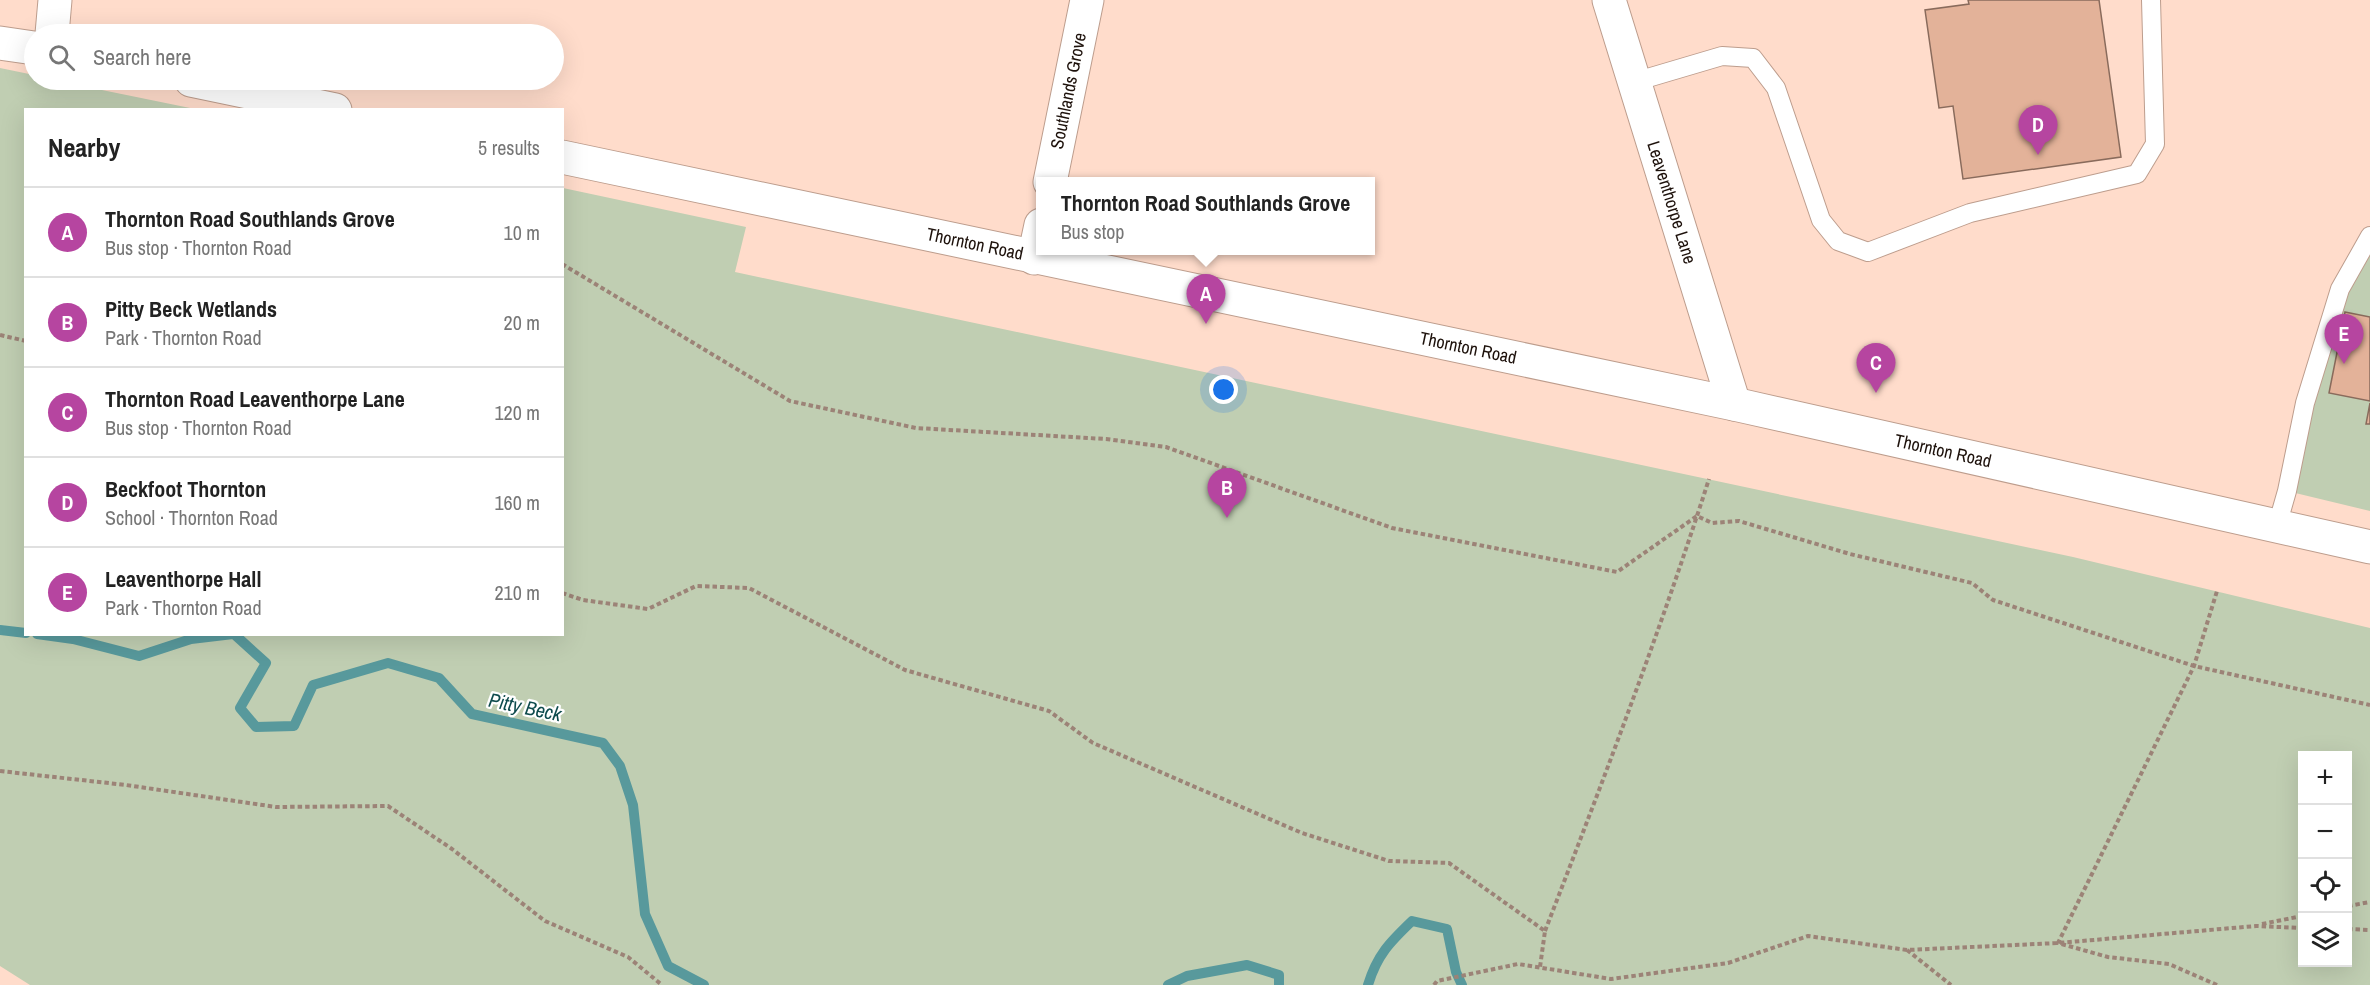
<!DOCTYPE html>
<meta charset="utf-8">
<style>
:root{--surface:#fff;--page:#f6f6f6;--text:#222;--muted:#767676;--line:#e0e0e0;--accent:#b645a0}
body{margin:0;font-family:"Archivo Narrow",sans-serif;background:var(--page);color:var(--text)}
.controls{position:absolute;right:18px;bottom:18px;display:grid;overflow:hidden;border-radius:0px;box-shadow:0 6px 24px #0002}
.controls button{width:54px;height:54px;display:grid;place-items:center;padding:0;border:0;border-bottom:2px solid var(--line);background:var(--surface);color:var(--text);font:30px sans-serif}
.you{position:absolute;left:1224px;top:390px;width:21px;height:21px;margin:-15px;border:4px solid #fff;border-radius:50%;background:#1a73e8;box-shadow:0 0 0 9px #1a73e833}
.badge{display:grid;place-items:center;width:39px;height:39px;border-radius:50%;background:var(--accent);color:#fff;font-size:20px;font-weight:700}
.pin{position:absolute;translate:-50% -50px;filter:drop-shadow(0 2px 3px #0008)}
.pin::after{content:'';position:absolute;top:32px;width:21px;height:18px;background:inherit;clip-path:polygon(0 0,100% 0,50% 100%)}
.popup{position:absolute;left:1036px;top:177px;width:339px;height:78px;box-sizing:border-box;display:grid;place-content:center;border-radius:0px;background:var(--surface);filter:drop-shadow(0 2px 4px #0005);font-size:20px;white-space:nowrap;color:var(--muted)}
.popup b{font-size:22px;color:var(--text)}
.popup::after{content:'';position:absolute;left:50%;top:100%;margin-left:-12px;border:12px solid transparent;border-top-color:var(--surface)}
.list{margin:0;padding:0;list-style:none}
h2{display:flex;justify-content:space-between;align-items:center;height:78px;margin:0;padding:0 24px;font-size:26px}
h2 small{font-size:20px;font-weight:400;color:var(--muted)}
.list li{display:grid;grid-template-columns:39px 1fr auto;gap:18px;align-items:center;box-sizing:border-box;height:90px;padding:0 24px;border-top:2px solid var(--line)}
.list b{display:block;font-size:22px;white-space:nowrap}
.list p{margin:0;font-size:20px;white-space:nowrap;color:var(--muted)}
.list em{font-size:20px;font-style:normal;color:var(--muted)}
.icon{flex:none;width:33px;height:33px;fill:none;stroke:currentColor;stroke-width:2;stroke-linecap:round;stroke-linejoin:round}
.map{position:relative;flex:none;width:2370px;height:985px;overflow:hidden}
.search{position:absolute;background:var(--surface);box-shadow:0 6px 24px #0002;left:24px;top:24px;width:540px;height:66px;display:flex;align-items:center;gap:15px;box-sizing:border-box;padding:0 21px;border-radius:33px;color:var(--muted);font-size:22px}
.panel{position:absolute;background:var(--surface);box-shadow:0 6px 24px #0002;left:24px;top:108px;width:540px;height:528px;border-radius:0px}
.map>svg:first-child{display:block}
.green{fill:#c0ceb2;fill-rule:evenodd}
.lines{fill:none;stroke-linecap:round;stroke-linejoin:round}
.stream{stroke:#58999c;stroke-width:10}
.building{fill:#e3b299;stroke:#896b5c;stroke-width:1.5}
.service-casing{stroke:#bd9d8d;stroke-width:20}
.minor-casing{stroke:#bd9d8d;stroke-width:35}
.secondary-casing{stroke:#bd9d8d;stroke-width:35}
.path{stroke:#9c8377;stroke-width:4;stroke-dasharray:4.5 3;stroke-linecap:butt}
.service{stroke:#fff;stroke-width:18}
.minor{stroke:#fff;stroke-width:33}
.secondary{stroke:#fff;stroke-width:33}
.labels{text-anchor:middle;stroke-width:4.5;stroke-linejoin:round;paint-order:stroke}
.street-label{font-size:18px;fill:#1d110b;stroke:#fff}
.water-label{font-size:20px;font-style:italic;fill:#0e4b4d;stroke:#fff}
</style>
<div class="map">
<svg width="2370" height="985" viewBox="0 0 2370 985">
<rect width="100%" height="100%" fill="#ffdccb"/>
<path class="green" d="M 0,68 L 34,75 L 34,80 L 53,80 L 195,109 L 26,110 L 26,634 L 562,634 L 563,188 L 746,227 L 735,272 L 2073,557 L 2370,628 L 2370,985 L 30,985 L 0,966 ZM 2302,756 L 2348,756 L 2348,962 L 2302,962 Z
M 2370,238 L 2370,511 L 2287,491 L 2340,289 Z"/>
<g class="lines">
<path class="stream" d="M 0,630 L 26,633
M 37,634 L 73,639 L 139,656 L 191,639 L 233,634
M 234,634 L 266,663 L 240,708 L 256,727 L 294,726 L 313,685 L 388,663 L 439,678 L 472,714 L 603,743 L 620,766 L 633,805 L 645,914 L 668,966 L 704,985
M 1168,985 L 1187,976 L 1247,965 L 1279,975 L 1279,985
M 1368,985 C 1377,955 1390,942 1412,921 L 1447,929 L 1456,972 L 1462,985"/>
</g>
<path class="building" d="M 1968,0 L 2099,0 L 2121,157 L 1963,179 L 1953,106 L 1939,108 L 1925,10 L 1969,4 Z
M 2345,312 L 2370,317 L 2370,401 L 2329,393 Z
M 2370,403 L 2370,424 L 2366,424 Z"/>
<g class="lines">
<g class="service-casing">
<path id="service" d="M 1634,82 L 1722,56 L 1753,58 L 1776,88 L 1821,220 L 1838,241 L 1868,252 L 1970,213 L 2137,174 L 2155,144 L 2151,0
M 2277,526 L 2287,491 L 2305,403 L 2340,289 L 2370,236"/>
</g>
<g class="minor-casing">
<g id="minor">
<path id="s1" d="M 1609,0 L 1734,404"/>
<path d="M 52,34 L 55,0"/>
<path id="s2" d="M 1050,182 L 1087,0"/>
<path d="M 1034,258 L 1041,225"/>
</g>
</g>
<g class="secondary-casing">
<g id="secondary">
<path d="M 0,43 L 34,48"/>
<path d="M 191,80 L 335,110"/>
<path id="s3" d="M 562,157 L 1734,404 L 2370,547"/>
</g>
</g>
<path class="path" d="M 562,264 L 790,401 L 916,428 L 1106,439 L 1166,447 L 1392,528 L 1617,572 L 1697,516 L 1712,523 L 1739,521 L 1850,554 L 1972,583 L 1993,600 L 2194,666 L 2370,705
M 0,335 L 26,341
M 562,593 L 583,600 L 648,609 L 696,586 L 749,588 L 905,670 L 1049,711 L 1093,743 L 1302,833 L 1389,861 L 1449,863 L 1545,931 L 1540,967
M 0,771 L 126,785 L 276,807 L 388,806 L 452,849 L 545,921 L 628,957 L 662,985
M 2348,906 L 2370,902
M 2262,924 L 2302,916
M 2348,929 L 2370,930
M 1545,931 C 1603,781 1660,632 1709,479
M 1907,950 L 1951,985
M 1434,985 L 1437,981 L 1518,964 L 1611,979 L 1728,963 L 1808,936 L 1907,950 L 2058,943 L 2256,926 L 2302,928
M 2217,985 L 2169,964 L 2108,957 L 2058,943 L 2194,666 L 2217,591"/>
<use href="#service" class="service"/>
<use href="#minor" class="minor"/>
<use href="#secondary" class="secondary"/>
</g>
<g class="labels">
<g class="street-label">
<text dy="6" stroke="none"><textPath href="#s2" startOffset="93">Southlands Grove</textPath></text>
<text dy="6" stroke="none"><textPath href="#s1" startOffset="212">Leaventhorpe Lane</textPath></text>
<text dy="6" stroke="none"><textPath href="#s3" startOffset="422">Thornton Road</textPath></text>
<text dy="6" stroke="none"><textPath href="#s3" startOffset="926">Thornton Road</textPath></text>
<text dy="6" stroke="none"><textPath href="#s3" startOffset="1412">Thornton Road</textPath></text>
</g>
<g class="water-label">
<text transform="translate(525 707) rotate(12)" y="7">Pitty Beck</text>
</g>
</g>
</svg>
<div class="controls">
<button>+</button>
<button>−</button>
<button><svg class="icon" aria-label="locate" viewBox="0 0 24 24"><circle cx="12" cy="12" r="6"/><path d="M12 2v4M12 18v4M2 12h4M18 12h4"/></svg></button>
<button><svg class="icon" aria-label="layers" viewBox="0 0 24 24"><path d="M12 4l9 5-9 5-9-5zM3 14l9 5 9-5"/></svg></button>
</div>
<div class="you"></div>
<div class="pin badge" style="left:1206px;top:324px">A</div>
<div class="popup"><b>Thornton Road Southlands Grove</b>Bus stop</div>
<div class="pin badge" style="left:1227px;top:518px">B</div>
<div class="pin badge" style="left:1876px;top:393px">C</div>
<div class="pin badge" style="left:2038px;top:155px">D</div>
<div class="pin badge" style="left:2344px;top:364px">E</div>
<div class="search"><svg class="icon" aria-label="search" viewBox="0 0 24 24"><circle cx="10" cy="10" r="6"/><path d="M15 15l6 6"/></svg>Search here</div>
<section class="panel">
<h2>Nearby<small>5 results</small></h2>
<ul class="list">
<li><span class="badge">A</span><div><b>Thornton Road Southlands Grove</b><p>Bus stop · Thornton Road</p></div><em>10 m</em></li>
<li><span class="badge">B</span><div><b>Pitty Beck Wetlands</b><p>Park · Thornton Road</p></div><em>20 m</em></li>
<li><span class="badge">C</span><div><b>Thornton Road Leaventhorpe Lane</b><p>Bus stop · Thornton Road</p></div><em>120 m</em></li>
<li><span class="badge">D</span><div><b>Beckfoot Thornton</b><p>School · Thornton Road</p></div><em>160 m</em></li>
<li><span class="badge">E</span><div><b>Leaventhorpe Hall</b><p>Park · Thornton Road</p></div><em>210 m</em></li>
</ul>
</section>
</div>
